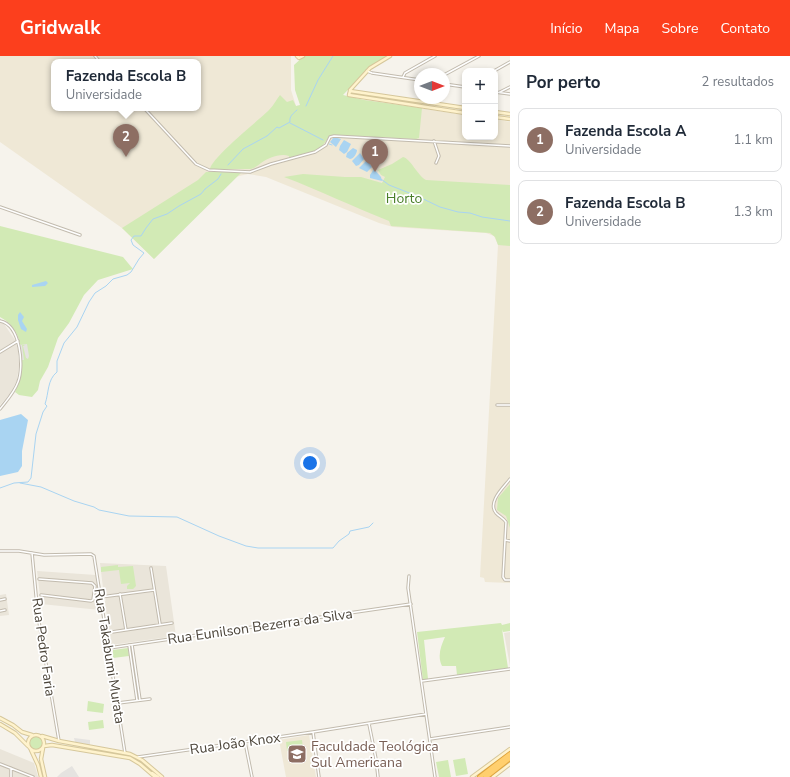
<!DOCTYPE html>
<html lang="pt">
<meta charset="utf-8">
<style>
:root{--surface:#fff;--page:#f6f6f7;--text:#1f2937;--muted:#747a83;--line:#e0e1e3;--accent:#fc3f1d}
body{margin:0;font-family:"Nunito Sans",sans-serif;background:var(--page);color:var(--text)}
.controls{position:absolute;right:12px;top:12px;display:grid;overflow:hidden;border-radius:8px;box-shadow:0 2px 6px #0003}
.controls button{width:36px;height:36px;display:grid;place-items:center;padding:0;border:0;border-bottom:1px solid var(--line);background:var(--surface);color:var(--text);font:20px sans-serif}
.compass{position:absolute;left:414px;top:12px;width:36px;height:36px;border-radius:50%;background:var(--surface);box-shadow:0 2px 6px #0003;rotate:90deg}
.you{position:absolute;left:310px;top:407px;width:14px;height:14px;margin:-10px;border:3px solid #fff;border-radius:50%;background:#1a73e8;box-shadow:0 0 0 6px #1a73e833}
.badge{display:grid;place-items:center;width:26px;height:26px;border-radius:50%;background:var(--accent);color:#fff;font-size:13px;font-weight:700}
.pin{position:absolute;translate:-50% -33px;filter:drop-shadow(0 1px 2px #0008)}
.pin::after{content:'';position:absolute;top:21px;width:14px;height:12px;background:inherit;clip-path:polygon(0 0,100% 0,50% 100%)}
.popup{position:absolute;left:51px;top:3px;width:150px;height:52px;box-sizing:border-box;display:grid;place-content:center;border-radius:8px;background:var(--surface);filter:drop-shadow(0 1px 3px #0005);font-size:13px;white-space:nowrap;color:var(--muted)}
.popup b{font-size:15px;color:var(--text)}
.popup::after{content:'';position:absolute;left:50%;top:100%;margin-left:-8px;border:8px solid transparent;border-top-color:var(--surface)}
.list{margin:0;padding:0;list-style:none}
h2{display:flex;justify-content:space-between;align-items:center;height:52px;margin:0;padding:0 16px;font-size:17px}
h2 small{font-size:13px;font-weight:400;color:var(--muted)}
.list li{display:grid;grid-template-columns:26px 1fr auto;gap:12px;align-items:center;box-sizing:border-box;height:64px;margin:0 8px 8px;padding:0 8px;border:1px solid var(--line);border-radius:8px}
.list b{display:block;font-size:15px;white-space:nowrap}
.list p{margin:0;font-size:13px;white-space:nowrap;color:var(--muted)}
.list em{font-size:13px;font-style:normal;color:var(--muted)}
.map{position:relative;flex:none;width:510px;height:721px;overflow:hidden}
header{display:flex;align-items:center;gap:24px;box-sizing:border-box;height:56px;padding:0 20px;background:var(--accent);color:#fff}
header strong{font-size:19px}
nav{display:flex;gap:22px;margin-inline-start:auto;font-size:14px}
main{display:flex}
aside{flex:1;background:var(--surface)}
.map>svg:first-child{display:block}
.residential{fill:#eae5da}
.education{fill:#efe8d6;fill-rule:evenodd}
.green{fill:#d2eab5}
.parking{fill:#e5e3e0}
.water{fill:#a9d4f2}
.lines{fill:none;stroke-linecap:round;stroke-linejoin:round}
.stream{stroke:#a9d4f2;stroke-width:1}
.street-casing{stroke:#c2bbae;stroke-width:3.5}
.secondary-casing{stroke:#d6c79b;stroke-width:4.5}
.highway-casing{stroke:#e0a43c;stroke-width:6}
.street{stroke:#fff;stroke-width:1.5}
.secondary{stroke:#fff3cd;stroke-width:2.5}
.highway{stroke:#ffcf6e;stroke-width:4}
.labels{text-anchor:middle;stroke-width:3.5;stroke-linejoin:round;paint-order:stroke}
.park-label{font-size:14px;fill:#4a7f2a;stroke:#fff}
.street-label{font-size:14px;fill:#4b4439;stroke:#fff}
.education-label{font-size:14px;fill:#785e54;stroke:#fff;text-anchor:start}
</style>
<header>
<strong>Gridwalk</strong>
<nav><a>Início</a><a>Mapa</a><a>Sobre</a><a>Contato</a></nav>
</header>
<main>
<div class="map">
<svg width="510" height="721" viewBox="0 0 510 721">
<rect width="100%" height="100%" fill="#f6f3ec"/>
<path class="residential" d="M 0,262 L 15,284 L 18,294 L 19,309 L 17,324 L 10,338 L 0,349 Z
M 100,507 L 166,510 L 176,580 L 111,589 L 105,546 L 106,542 L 106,536 L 103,532 Z
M 37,515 L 96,519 L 100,554 L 41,548 Z
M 6,538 L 9,559 L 0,560 L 0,539 Z
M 510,576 L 510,610 L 504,577 Z
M 0,693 L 34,707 L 38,721 L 0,721 Z"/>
<path class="education" d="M 0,0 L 291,0 L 291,34 L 296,50 L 364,44 L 465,59 L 465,81 L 495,81 L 495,63 L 510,66 L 510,527 L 485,526 L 484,522 L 480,521 L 498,189 L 494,180 L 486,177 L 393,171 L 379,167 L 266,121 L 248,118 L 235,121 L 154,203 L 122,172 L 0,86 ZM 54,6 L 198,6 L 198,52 L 54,52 Z
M 309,679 L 316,721 L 286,721 L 279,684 Z"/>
<path class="green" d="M 304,0 L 388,0 L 369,12 L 343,39 L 364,44 L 422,52 L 419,82 L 416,83 L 333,79 C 327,81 325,88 320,92 C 311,98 299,99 289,102 L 289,100 C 280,97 268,102 261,107 C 257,110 255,112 250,113 L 210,113 C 212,101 258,65 269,54 C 274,49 276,44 280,39 L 287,46 L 293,44 L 296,50 L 300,49 L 295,34 L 294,9 Z
M 403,101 C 411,103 417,119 426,124 L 510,129 L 510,190 L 498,189 L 495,181 L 490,177 L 391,170 L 389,165 C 353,151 319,134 284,121 L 303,118 L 345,121 L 361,121 L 382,127 L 385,121 L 381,119 L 378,114 L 392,108 Z
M 206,116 L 242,116 L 154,203 L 122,172 L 198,124 Z
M 0,170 L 123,201 L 133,213 L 98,224 L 84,239 L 69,267 L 58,282 L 48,311 L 40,325 L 38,334 L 32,341 L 19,339 L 15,336 C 25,312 27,275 0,261 Z
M 510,428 L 510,472 L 506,460 L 497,454 L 498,442 Z
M 118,509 L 118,511 L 133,510 L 136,530 L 133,533 L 127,533 L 127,530 L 130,527 L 121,528 L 119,514 L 101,516 L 101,511 Z
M 501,567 L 502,569 L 510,567 L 510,575 L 503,576 L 502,573 L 508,612 L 457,619 L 456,610 L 442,610 C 437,600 441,590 445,581 L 424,584 L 428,623 L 423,624 L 417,576 Z
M 128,592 L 129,600 L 113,602 L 113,594 Z
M 88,645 L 104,648 L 103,657 L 87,655 Z
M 103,664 L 104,672 L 89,674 L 88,666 Z
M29 687a7 7 0 1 1 14 0a7 7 0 1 1-14 0Z
M 302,684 L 303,693 L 287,695 L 286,686 Z
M 465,702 L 468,718 L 456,720 L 453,704 Z
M 448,704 L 451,721 L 439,721 L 436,706 Z"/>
<path class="parking" d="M 27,288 L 29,300 L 28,303 L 26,302 L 23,290 L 25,289 L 22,289 L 24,304 L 22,304 L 20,289 Z
M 74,682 L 90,684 L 90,689 L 75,686 Z
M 72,710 L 79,721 L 57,721 L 61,717 Z"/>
<path class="water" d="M 334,81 L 341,83 L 336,91 L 330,86 Z
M 344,84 L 351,88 L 347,96 L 344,98 L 339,94 L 340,90 Z
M 353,92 L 357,94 C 357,98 353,103 350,103 L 346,101 L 347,97 Z
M 360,97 L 364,103 L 359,109 L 356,110 L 352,105 Z
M 367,104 L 372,111 L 367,116 L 359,112 Z
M 374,113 L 381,121 L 382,125 L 370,122 L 370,119 Z
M 46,225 L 48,227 L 45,230 L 32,231 L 32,229 Z
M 20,256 L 24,261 L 22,265 L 27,273 L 26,276 L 21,273 L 18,264 L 18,259 Z
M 21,358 L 28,364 L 22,395 L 22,410 L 18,416 L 0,420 L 0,364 Z"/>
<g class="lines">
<path class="stream" d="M 306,50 L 318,24 L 333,0
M 290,67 L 323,84
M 329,88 L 332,89
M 228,109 L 243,93 L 267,80 L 277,71 L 279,72 L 290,66 C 289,60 293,58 297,54
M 381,123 L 389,129 L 417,140 L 440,151 L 458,156 L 470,157 L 482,161 L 510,165
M 20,427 L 41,431 L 74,445 L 94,451 L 99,454 L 129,460 L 177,461 L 219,480 L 246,490 L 258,492 L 333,492 L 339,485 L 349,478 L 350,475 L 369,471 L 373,467
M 0,432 L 14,427 L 28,426 L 31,422 L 36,378 L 43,356 L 47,350 L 45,348 C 49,337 47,324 57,316 L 57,305 L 64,287 L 77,271 L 89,246 L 95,237 L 106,230 L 113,223 L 127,219 L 131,216 L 139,203 L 144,197 L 133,189 L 131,184 L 134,180 L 141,180 L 146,172 L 153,163 L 167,158 L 179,150 L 201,138 L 205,133 L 218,123 L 221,118"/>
<g class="street-casing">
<path id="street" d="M 95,0 L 100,6
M 367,15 L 372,17 L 420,24
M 494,15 L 510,6
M 444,19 L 479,0
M 403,21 L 405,17 L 435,0
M 444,28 L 465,31
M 495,36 L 510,38
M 500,36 L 510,31
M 144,52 L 196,108 L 209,114 L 250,116 L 271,108 L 315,96 L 326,89 L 330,81 L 334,80 L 510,90
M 463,57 L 465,47
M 434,85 L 439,100 L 436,107
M 0,151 L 80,179
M 0,265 C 21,269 24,311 18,326 C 14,337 7,344 0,353
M 0,296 L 18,285
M 497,349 L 510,349
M 510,423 C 504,431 487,446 496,457 C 500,461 503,462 506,466 L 503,521 L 505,524 L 510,524
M 505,484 L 510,485
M 0,495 L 19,495 L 44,499 L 91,498 L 94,500 L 125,697
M 32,497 L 38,560 L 59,685
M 151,512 L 160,568
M 409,520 L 408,532 L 435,721
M 39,523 L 92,527 L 95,530 L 93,544 L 91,545 L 41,539
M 120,538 L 126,574
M 95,540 L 101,541 L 154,534
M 0,544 L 5,543
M 0,555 L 5,554
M 112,576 L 172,567
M 129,589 L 137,644
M 132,589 L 140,644
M 109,592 L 411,548
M 422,625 L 510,613
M 118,647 L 150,643
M 369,668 L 376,703 L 378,721
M 313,676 L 319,721
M 430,683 L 510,671
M 245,686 L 252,721
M 138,701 L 313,676 L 426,658
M 0,708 L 33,721
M 11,721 L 11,712"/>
</g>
<g class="secondary-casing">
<path id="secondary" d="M 297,0 L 299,2 L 303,0
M 350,34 L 370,12 L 390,0
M 350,35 L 349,39 L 465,57
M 350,35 L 465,52
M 495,56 L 510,58
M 495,61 L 510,63
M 0,662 L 13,669 L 22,676 L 32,679
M 0,668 L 15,677 L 28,690
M28 687a8 8 0 1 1 16 0a8 8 0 1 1-16 0Z
M 42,680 L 59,685 L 130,698 L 142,704 L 162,721
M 44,690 L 52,689 L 130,702 L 140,708 L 155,721
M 43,692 L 41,703 L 45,721
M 31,694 L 38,709 L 41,721
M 152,717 L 158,721
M 472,721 L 510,693
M 493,721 L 510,708"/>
</g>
<g class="highway-casing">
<path id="highway" d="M 480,721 L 510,698
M 486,721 L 510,702"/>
</g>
<use href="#street" class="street"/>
<use href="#secondary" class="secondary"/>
<use href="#highway" class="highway"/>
</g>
<defs>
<g id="university-square" transform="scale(1)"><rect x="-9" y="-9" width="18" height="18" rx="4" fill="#8d6e63" stroke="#fff"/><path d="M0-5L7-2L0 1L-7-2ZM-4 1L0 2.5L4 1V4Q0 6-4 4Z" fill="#fff"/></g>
</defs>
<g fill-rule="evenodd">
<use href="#university-square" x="297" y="698"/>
</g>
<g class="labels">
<g class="park-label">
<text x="404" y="147">Horto</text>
</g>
<g class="street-label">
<text transform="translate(260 570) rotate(-8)" y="5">Rua Eunilson Bezerra da Silva</text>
<text transform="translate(44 591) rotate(82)" y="5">Rua Pedro Faria</text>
<text transform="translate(110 600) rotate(81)" y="5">Rua Takabumi Murata</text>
<text transform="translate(235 687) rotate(-8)" y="5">Rua João Knox</text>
</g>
<g class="education-label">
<text x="311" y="695">Faculdade Teológica<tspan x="311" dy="16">Sul Americana</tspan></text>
</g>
</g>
</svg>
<div class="controls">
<button>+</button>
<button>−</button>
</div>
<svg class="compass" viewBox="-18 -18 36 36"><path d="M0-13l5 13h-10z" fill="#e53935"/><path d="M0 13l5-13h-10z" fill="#747a83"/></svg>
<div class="you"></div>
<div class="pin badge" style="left:375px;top:116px;background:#8d6e63">1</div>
<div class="pin badge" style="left:126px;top:101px;background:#8d6e63">2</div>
<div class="popup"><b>Fazenda Escola B</b>Universidade</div>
</div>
<aside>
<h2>Por perto<small>2 resultados</small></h2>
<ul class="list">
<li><span class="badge" style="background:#8d6e63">1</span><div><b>Fazenda Escola A</b><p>Universidade</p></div><em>1.1 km</em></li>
<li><span class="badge" style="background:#8d6e63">2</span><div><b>Fazenda Escola B</b><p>Universidade</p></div><em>1.3 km</em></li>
</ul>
</aside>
</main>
